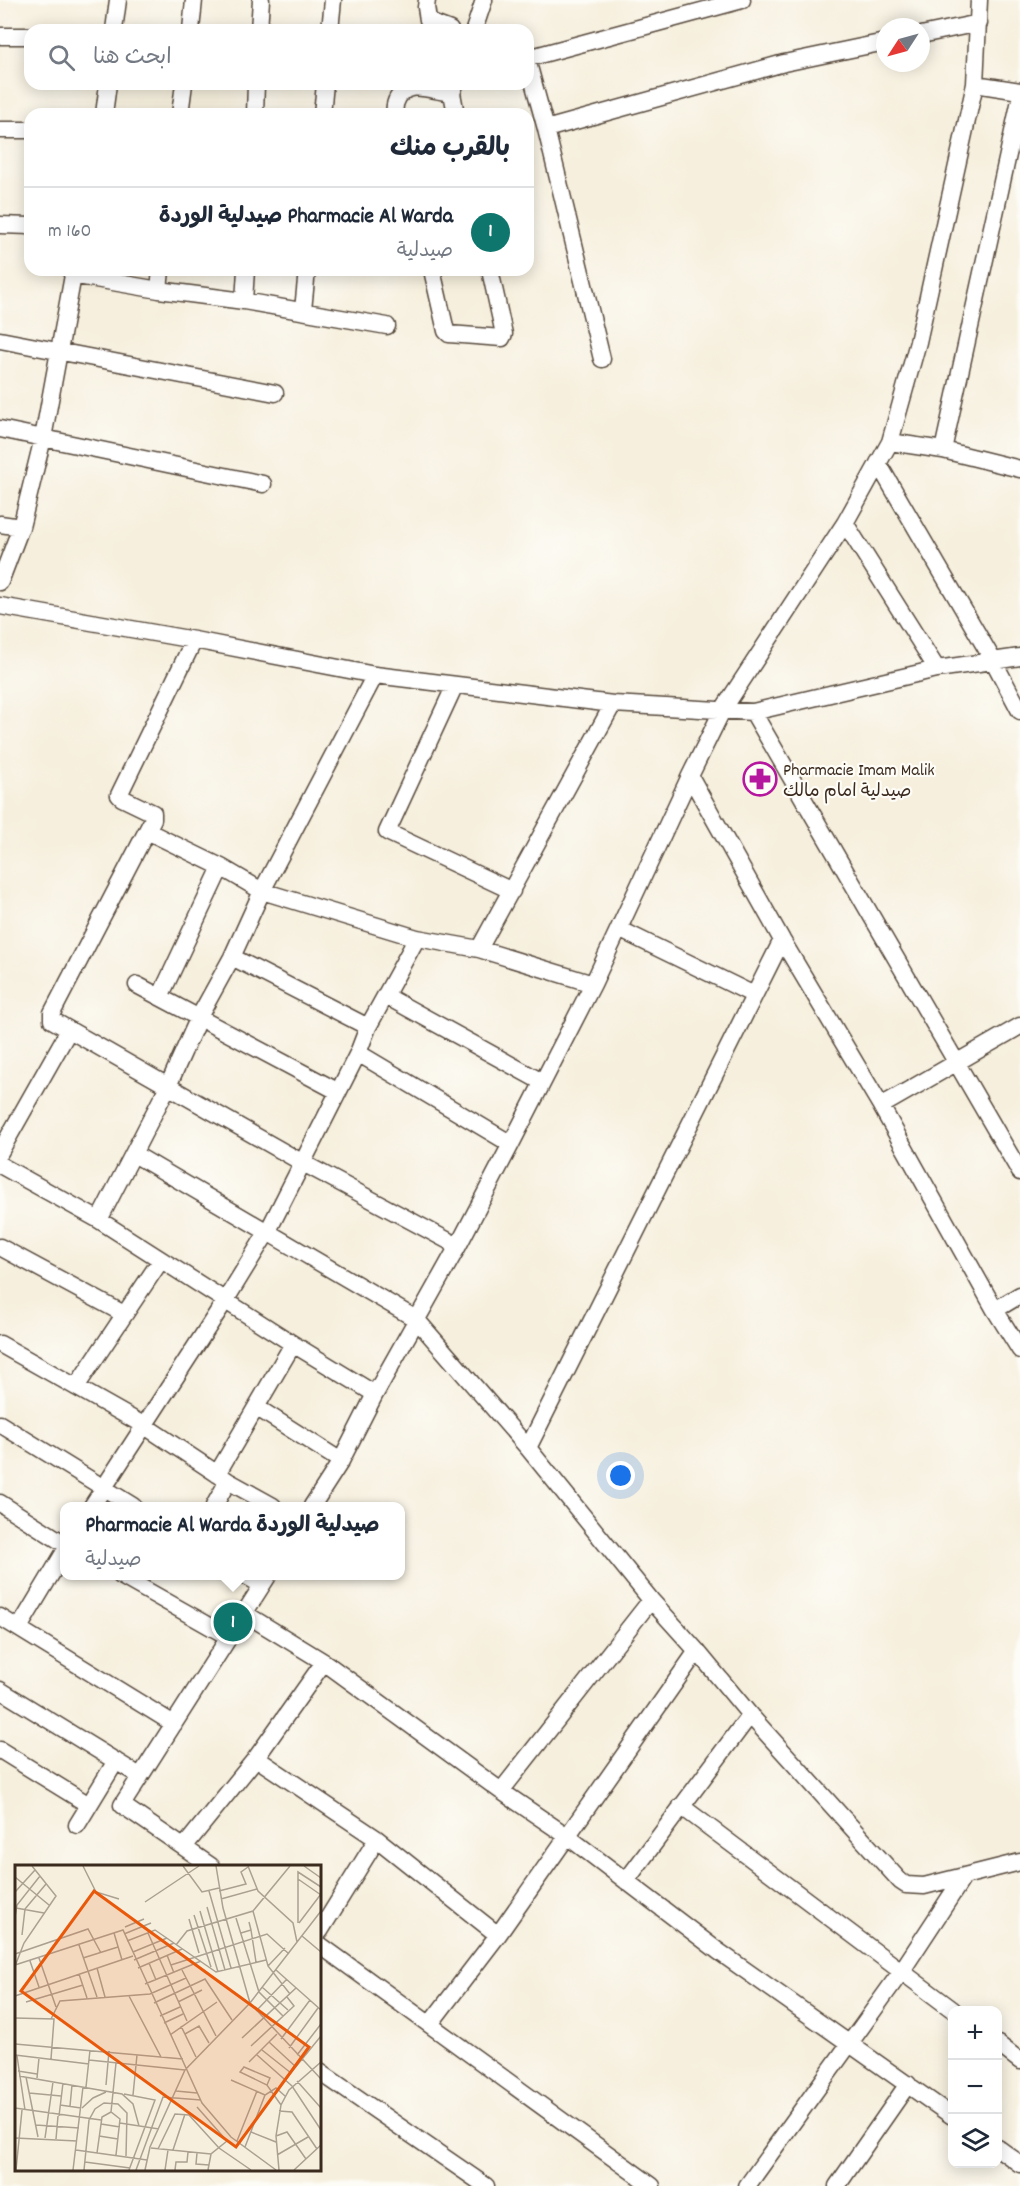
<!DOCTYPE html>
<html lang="ar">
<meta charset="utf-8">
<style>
:root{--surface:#fff;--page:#f6f6f7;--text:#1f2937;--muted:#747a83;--line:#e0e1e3;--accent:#0f766e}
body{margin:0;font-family:Dekko,"Playpen Sans Arabic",sans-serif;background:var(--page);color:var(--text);direction:rtl}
.controls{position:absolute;right:18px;bottom:18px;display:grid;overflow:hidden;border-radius:12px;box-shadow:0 3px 15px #0003}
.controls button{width:54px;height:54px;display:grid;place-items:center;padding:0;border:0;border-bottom:2px solid var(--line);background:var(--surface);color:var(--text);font:30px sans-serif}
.compass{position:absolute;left:876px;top:18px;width:54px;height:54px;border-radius:50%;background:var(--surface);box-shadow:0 3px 15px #0003;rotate:234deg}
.you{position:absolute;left:621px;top:1476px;width:21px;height:21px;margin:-15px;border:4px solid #fff;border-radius:50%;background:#1a73e8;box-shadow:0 0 0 9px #1a73e833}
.badge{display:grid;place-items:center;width:39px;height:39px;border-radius:50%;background:var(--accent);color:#fff;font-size:20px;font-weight:700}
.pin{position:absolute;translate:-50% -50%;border:3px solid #fff;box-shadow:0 2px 6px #0006}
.popup{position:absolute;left:60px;top:1502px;width:345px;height:78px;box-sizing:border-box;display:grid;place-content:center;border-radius:12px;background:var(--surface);filter:drop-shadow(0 2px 4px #0005);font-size:20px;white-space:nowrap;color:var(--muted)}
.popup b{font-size:22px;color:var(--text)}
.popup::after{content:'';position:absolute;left:50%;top:100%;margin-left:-12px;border:12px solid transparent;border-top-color:var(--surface)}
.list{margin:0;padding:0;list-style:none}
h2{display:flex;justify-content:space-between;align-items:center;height:78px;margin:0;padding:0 24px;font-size:26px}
h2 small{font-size:20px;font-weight:400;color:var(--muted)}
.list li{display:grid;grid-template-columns:39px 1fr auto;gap:18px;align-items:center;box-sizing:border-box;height:90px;padding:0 24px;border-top:2px solid var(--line)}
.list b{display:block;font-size:22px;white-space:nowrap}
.list p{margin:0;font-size:20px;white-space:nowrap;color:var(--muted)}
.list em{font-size:20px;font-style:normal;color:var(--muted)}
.icon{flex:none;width:33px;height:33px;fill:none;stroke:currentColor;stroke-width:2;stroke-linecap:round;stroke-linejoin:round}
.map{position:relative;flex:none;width:1020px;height:2186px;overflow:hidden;direction:ltr}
.search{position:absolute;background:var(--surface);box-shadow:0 3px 15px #0003;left:24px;top:24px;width:510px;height:66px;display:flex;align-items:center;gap:15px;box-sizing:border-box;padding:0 21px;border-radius:18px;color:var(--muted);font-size:22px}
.panel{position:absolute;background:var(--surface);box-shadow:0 3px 15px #0003;left:24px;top:108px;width:510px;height:168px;border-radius:18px;direction:rtl}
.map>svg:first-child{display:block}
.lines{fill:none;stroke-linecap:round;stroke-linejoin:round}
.minor-casing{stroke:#57483b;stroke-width:19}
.minor{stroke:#fff;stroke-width:16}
.labels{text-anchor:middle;stroke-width:4.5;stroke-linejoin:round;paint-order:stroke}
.poi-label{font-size:18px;fill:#3b2a1e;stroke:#fdfcf7;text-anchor:start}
.inset-road{fill:none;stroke:#aba091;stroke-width:1.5}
.view{fill:#e8590c;fill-opacity:0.15;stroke:#e8590c;stroke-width:3}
.inset-edge{fill:none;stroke:#3b2a1e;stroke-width:3}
</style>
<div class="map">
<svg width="1020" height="2186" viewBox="0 0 1020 2186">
<rect width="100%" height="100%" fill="#fdfcf7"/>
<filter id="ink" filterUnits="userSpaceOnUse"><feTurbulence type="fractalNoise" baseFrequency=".0167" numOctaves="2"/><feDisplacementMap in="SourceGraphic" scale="12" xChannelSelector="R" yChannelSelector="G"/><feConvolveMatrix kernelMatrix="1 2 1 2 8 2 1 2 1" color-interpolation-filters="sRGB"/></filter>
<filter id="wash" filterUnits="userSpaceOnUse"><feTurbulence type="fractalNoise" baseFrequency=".008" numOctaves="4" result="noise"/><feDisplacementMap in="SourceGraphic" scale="24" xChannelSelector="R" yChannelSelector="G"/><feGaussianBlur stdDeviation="1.35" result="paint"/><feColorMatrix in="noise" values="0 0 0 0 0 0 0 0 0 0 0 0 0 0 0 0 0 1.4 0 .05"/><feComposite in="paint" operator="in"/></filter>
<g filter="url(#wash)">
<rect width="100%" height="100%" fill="#f6efdd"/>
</g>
<g filter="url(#ink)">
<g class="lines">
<g class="minor-casing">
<path id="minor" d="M 427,0 L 426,7 L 428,20 L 434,24 L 450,30
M 114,30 L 118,0
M 191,30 L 194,0
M 259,30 L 261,0
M 330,30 L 333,0
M 474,30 L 484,0
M 921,35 L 979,23
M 0,36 L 30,36
M 528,58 L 742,0
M 528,63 L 546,129 L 602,359
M 975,84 L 1020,91
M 455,85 L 452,93 L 456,114
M 104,114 L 108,84
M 180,114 L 184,84
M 255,114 L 256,84
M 322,114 L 325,84
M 395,114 C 393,103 399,90 412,88 C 421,86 442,92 452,93
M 546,129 L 784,63 L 885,42
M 0,130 L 30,130
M 0,225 L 30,226
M 432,270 L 446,331 L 449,334 L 502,338 L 504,334 L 490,270
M 72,275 L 159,290 L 244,301 L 387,326
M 159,290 L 161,270
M 244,301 L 246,270
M 303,310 L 307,270
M 0,340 L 275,393
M 0,429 L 263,484
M 890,442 L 943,450 L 1020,469
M 943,450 L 1020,100
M 878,463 L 994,662 L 1020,711
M 845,523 L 937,669
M 0,524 L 21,527
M 0,582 L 21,527 L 43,438 L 74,270
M 0,606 L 194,640 L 375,675 L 613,704 L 753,712 L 937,669 L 1020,657
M 194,640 L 119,795 L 122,798 L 153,813 L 153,819 L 52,1013 L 52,1020 L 303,1163 L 458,1246
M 455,685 L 387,832 L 512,891
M 753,712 L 1020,1172
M 690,776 L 782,940 L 881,1106 L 995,1310 L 1020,1350
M 147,831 L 221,867 L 262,891 L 417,938 L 479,949 L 593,984
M 619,929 L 754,995
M 479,949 L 613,704
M 232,957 L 368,1027
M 137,985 L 337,1091
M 386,996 L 542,1082
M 160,997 L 221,867
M 358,1053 L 511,1144
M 881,1106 L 1020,1026
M 0,1152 L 69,1030
M 134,1154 L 416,1319 L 528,1448 L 651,1600 L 697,1651 L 750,1715 L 900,1881 L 906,1885 L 924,1886 L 1020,1862
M 0,1165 L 99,1220 L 293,1344 L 375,1394
M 99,1220 L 168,1086 L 199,1017 L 232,957 L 262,891 L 375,675
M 0,1247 L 124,1314
M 995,1310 L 1020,1295
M 0,1344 L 145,1426 L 228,1481 L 273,1506
M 76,1387 L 161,1260
M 256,1407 L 341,1461
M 0,1424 L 133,1506
M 528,1448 L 782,940
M 217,1474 L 293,1344
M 0,1503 L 65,1544
M 92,1506 L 225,1301 L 268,1231 L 358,1053 L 368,1027 L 417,938
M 214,1506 L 228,1481
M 312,1506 L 341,1461 L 375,1394 L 458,1246 L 511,1144 L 593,984 L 690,776 L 722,711 L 845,523 L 890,442 L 918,342 L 975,84 L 979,0
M 121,1576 L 229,1637
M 246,1576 L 262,1585
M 244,1613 L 324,1662 L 501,1791 L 567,1836 L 718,1951 L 952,2116
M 0,1617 L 174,1724
M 19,1628 L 65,1551
M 0,1690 L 140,1776
M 0,1750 L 89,1805
M 256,1758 L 377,1839 L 498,1935
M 501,1791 L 651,1600
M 681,1806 L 953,2010
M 77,1825 L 116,1761
M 184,1847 L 256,1758 L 324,1662
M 211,1866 L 122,1805 L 268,1576
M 626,1881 L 750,1715
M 320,1931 L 377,1839
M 320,1945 L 652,2186
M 430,2024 L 498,1935 L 697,1651
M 998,2044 L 1020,2061
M 320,2072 L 486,2186
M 998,2148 L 1020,2164
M 747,2186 L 901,1972 L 964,1876
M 837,2186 L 908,2084"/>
</g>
<use href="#minor" class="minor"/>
</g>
</g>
<defs>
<g id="pharmacy-ring" transform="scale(1.725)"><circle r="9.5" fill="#fdfcf7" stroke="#b5179e" stroke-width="1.5"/><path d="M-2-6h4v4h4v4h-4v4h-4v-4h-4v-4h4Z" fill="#b5179e"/></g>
</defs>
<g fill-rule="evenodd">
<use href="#pharmacy-ring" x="760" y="779"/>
</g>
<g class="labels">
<g class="poi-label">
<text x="783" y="775">Pharmacie Imam Malik<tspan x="783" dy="21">صيدلية امام مالك</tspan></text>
</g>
</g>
<g transform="translate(15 1865)">
<rect width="306" height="306" fill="#f6efdd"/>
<path class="inset-road" d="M 68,1 L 81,27 L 104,34M 168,1 L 187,27 L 204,23M 201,1 L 208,43 L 235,138 L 306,214M 233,1 L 243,26 L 278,58 L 282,77M 289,1 L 306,13M 0,12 L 34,40M 283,14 L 306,30M 194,26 L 216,103M 204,26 L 231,19 L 226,7 L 233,2M 0,27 L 20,5M 206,34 L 242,24M 130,37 L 184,1M 192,42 L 210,105M 1,43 L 29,48M 185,46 L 203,107M 238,46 L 253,101 L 275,129M 179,50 L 196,102M 0,52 L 2,40 L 25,11M 221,53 L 244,127 L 268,151M 174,54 L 184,88M 283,58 L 283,7 L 306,22M 284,58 L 306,29M 110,62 L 129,54M 236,65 L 241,97M 99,68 L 107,95M 133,68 L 172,156M 226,68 L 236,65 L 234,57M 109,69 L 136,58M 7,70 L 10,44 L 31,19M 287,71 L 306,87M 112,76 L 140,65 L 201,107 L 251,95M 64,80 L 82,132M 161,80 L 172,66 L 238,46 L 275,1M 118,87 L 152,73M 0,89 L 73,64 L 86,88M 152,90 L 159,108M 24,93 L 41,142M 68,93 L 103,82M 119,95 L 159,78M 15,96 L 24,122M 134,98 L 141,115M 0,100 L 108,65 L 187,238 L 216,272 L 261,305M 156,100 L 252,69 L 274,89M 0,101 L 9,78 L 41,31 L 17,1M 253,101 L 270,83M 82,103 L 90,132M 123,103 L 167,84M 167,105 L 201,171M 261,105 L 306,145M 64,109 L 72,133M 130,119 L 186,96M 247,122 L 273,145M 0,131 L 118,91M 114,131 L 146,192M 11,137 L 68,120M 163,137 L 187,125M 139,138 L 190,114 L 217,155M 241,146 L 272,114M 145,151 L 165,142M 0,153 L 39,154 L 36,194M 36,154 L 45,136 L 135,129 L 171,113M 149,158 L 168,149M 166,161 L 181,192M 170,169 L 184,161 L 194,178M 155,170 L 202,137M 227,173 L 281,123M 266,174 L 295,135M 254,177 L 281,202M 0,179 L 168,194M 236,181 L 279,141 L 272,132M 274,183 L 303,143M 247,185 L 276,208M 0,190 L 74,199M 242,190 L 277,221 L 306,265M 282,190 L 306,159M 2,191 L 10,245M 74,195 L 170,205M 234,197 L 262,169M 3,206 L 22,209M 4,211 L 107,229 L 118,239 L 124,261M 11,212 L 23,272M 22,213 L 24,193M 216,215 L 250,230M 270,215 L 306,171M 282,216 L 306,243M 91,220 L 94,186M 252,220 L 255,213 L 229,202 L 225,207 L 252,220 L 266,240M 71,222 L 75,185M 161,226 L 182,228M 14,228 L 46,231M 109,229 L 140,235 L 114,305M 118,230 L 122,190M 45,240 L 66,243M 55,241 L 57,220M 182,242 L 212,276M 0,243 L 86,255M 67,243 L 78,233 L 91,227M 264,246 L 277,247 L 302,284M 96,247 L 101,198M 44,251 L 48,218M 105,258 L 144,264M 86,259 L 105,262M 21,260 L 64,263M 236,267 L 261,277M 84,271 L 103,274M 261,271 L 272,267 L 291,294M 0,273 L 62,276M 30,273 L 38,217M 41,274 L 43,251M 222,276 L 242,226M 230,282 L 250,230 L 261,223 L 270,231M 136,283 L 196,289M 143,284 L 160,249 L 174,250 L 204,283 L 236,305M 61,285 L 132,295M 158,285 L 170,249M 82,288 L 87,252 L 96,247 L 105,254 L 101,290M 182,288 L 181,299 L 194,300M 262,290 L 293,272M 70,297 L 115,303M 1,305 L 7,245M 58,305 L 68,222M 69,305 L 74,255 L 80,244 L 89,238 L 103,239 L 112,248 L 111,291M 121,305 L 148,232 L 186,235M 130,305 L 135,282 L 170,205 L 235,138 L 306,46M 150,305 L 153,285M 160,305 L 161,297 L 172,297 L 173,287M 193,305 L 196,289 L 212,276M 264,305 L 261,271 L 266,240 L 274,225 L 306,197M 279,305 L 306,280"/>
<path class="view" d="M 79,26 L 294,182 L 221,282 L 6,126 Z"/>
<rect width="306" height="306" class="inset-edge"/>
</g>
</svg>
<div class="controls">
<button>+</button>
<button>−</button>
<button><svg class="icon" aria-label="layers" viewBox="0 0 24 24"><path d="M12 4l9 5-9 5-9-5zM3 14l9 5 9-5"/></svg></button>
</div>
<svg class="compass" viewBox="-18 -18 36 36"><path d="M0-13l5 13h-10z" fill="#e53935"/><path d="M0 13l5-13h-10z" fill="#747a83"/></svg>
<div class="you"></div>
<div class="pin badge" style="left:233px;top:1622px">1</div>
<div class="popup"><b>Pharmacie Al Warda صيدلية الوردة</b>صيدلية</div>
<div class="search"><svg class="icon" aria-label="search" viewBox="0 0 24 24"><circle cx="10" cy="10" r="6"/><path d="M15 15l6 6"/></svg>ابحث هنا</div>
<section class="panel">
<h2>بالقرب منك<small></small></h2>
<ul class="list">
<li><span class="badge">1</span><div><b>Pharmacie Al Warda صيدلية الوردة</b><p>صيدلية</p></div><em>160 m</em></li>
</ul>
</section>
</div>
